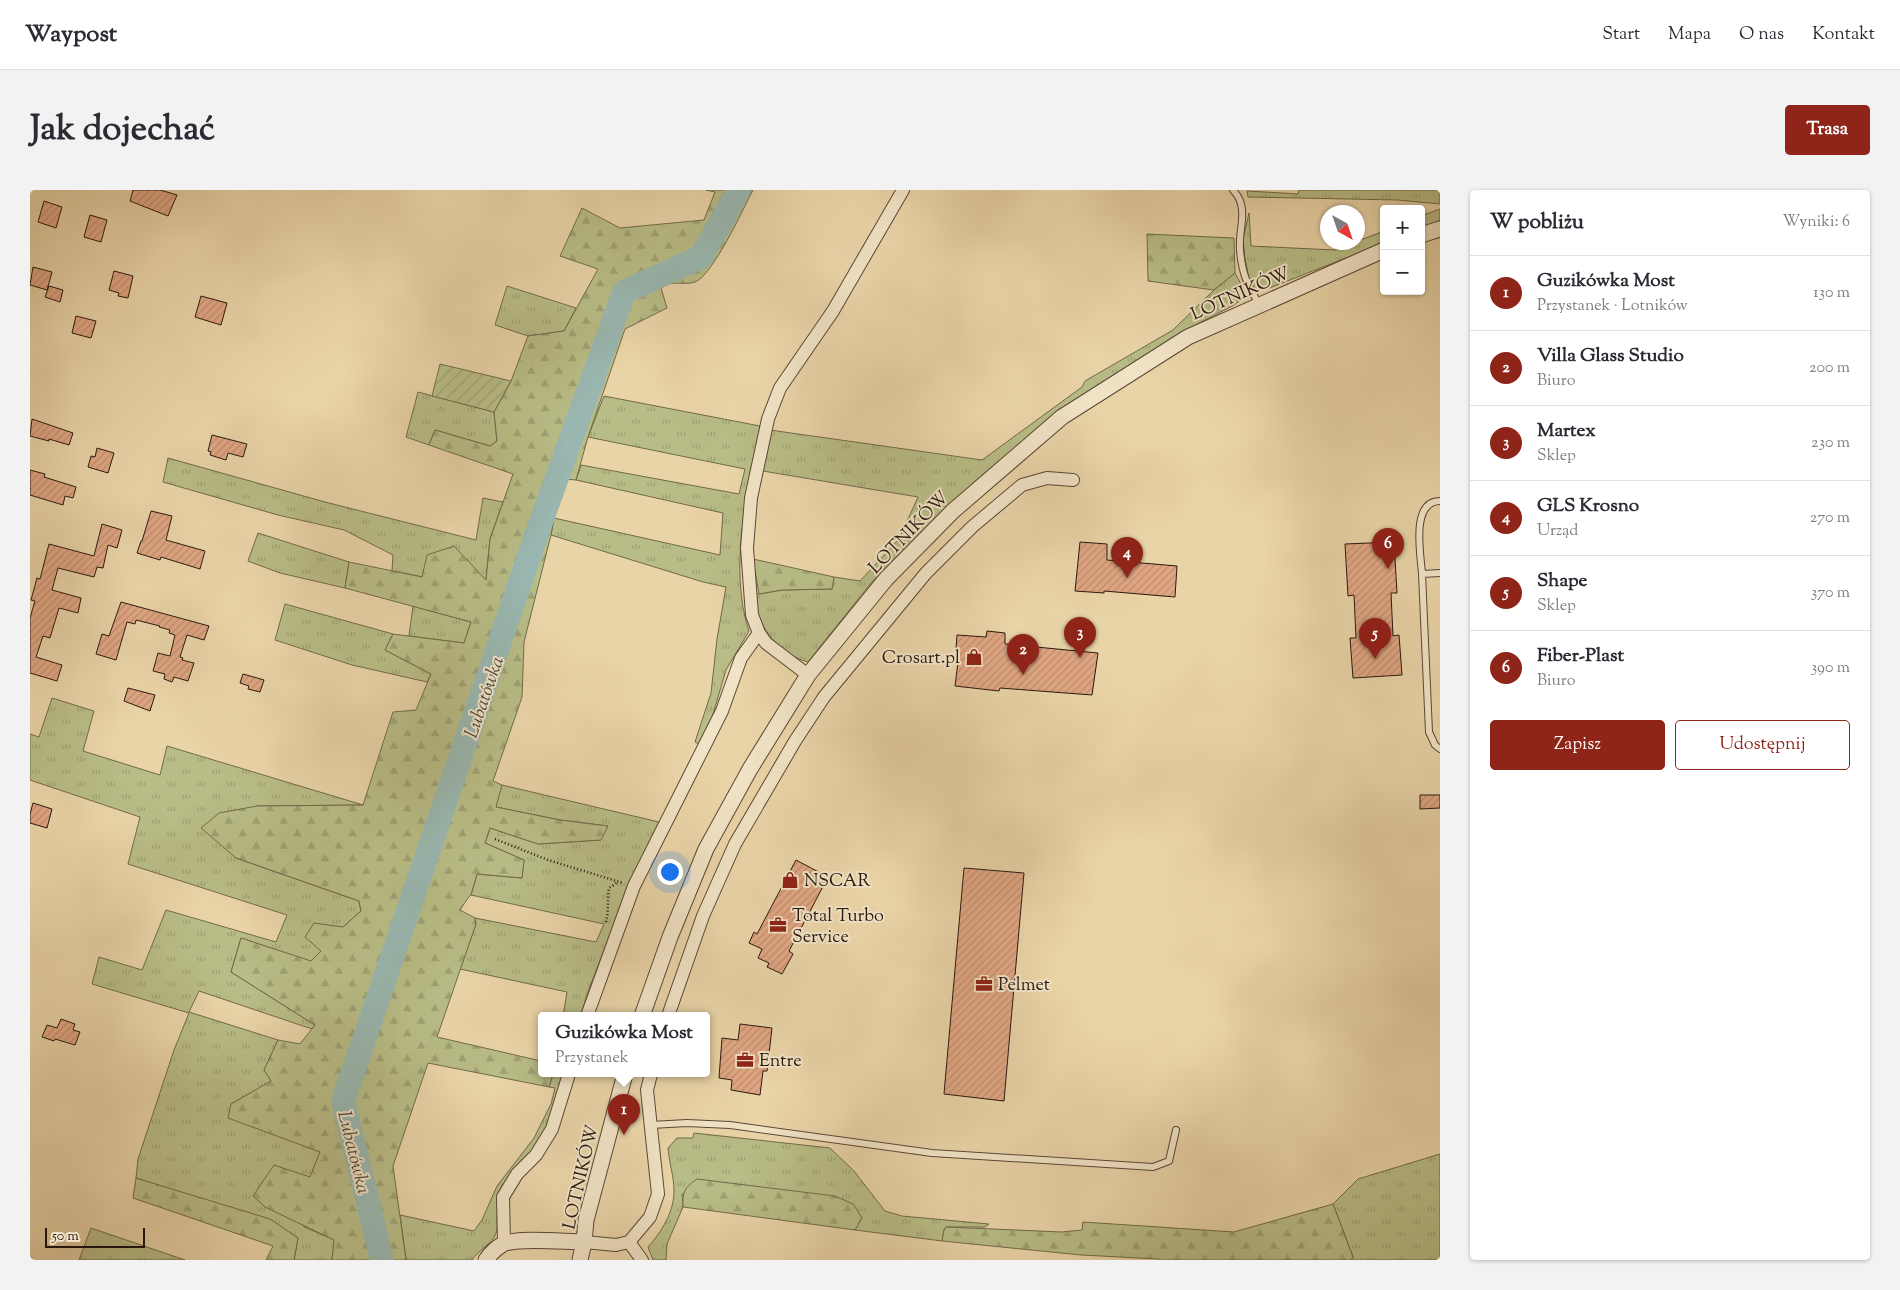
<!DOCTYPE html>
<html lang="pl">
<meta charset="utf-8">
<style>
:root{--surface:#fff;--page:#f2f2f3;--text:#2b2b33;--muted:#7c7c81;--line:#e1e1e2;--accent:#8f2418}
body{margin:0;font-family:"Sorts Mill Goudy",serif;background:var(--page);color:var(--text)}
.controls{position:absolute;right:15px;top:15px;display:grid;overflow:hidden;border-radius:5px;box-shadow:0 1px 4px #0004}
.controls button{width:45px;height:45px;display:grid;place-items:center;padding:0;border:0;border-bottom:1px solid var(--line);background:var(--surface);color:var(--text);font:25px sans-serif}
.compass{position:absolute;left:1290px;top:15px;width:45px;height:45px;border-radius:50%;background:var(--surface);box-shadow:0 1px 4px #0004;rotate:140deg}
.scale{position:absolute;left:15px;bottom:12px;width:100px;box-sizing:border-box;padding-left:5px;border:2px solid #2a180f;border-top:0;font-size:14px;line-height:18px;white-space:nowrap;color:#2a180f;-webkit-text-stroke:4px #f1e3c6;paint-order:stroke}
.you{position:absolute;left:639px;top:681px;width:18px;height:18px;margin:-12px;border:4px solid #fff;border-radius:50%;background:#1a73e8;box-shadow:0 0 0 8px #1a73e833}
.badge{display:grid;place-items:center;width:32px;height:32px;border-radius:50%;background:var(--accent);color:#fff;font-size:16px;font-weight:700}
.pin{position:absolute;translate:-50% -41px;filter:drop-shadow(0 1px 2px #0008)}
.pin::after{content:'';position:absolute;top:26px;width:18px;height:15px;background:inherit;clip-path:polygon(0 0,100% 0,50% 100%)}
.popup{position:absolute;left:508px;top:822px;width:172px;height:65px;box-sizing:border-box;display:grid;place-content:center;border-radius:5px;background:var(--surface);filter:drop-shadow(0 1px 4px #0005);font-size:16px;white-space:nowrap;color:var(--muted)}
.popup b{font-size:19px;color:var(--text)}
.popup::after{content:'';position:absolute;left:50%;top:100%;margin-left:-10px;border:10px solid transparent;border-top-color:var(--surface)}
.list{margin:0;padding:0;list-style:none}
h2{display:flex;justify-content:space-between;align-items:center;height:65px;margin:0;padding:0 20px;font-size:21px}
h2 small{font-size:16px;font-weight:400;color:var(--muted)}
.list li{display:grid;grid-template-columns:32px 1fr auto;gap:15px;align-items:center;box-sizing:border-box;height:75px;padding:0 20px;border-top:1px solid var(--line)}
.list b{display:block;font-size:19px;white-space:nowrap}
.list p{margin:0;font-size:16px;white-space:nowrap;color:var(--muted)}
.list em{font-size:16px;font-style:normal;color:var(--muted)}
.actions{display:flex;gap:10px;padding:15px 20px}
.actions a{flex:1;padding:11px 0;border:1px solid var(--accent);border-radius:5px;text-align:center;font-size:18px;color:var(--accent)}
.actions .main{background:var(--accent);color:#fff}
.map{position:relative;flex:none;width:1410px;height:1070px;overflow:hidden;border-radius:5px}
header{display:flex;align-items:center;gap:30px;box-sizing:border-box;height:70px;padding:0 25px;background:var(--surface);border-bottom:1px solid var(--line)}
header strong{font-size:24px}
nav{display:flex;gap:28px;margin-inline-start:auto;font-size:18px}
.intro{display:flex;align-items:center;justify-content:space-between;box-sizing:border-box;height:120px;padding:0 30px}
h1{margin:0;font-size:35px}
.button{padding:12px 22px;border-radius:5px;background:var(--accent);color:#fff;font-size:18px;font-weight:700}
main{display:flex;gap:30px;padding:0 30px}
aside{flex:1;background:var(--surface);border-radius:5px;box-shadow:0 1px 4px #0004}
.map>svg:first-child{display:block}
.grass{fill:url(#grass-tufts);stroke:#716a4a}
.forest{fill:url(#forest-firs);stroke:#716a4a}
.garden{fill:url(#garden-furrows);stroke:#716a4a}
.lines{fill:none;stroke-linecap:round;stroke-linejoin:round}
.river{stroke:#99b7b0;stroke-width:24}
.building{fill:url(#building-hatch);stroke:#2a180f}
.service-casing{stroke:#5a4735;stroke-width:8}
.minor-casing{stroke:#5a4735;stroke-width:14}
.tertiary-casing{stroke:#5a4735;stroke-width:17}
.path{stroke:#2a180f;stroke-width:2.5;stroke-dasharray:1 2.5;stroke-linecap:butt}
.service{stroke:#f1e3c6;stroke-width:6}
.minor{stroke:#f1e3c6;stroke-width:12}
.tertiary{stroke:#f1e3c6;stroke-width:15}
.labels{text-anchor:middle;stroke-width:4;stroke-linejoin:round;paint-order:stroke}
.street-label{font-size:18px;fill:#2a180f;stroke:#f1e3c6}
.poi-label{font-size:18px;fill:#2a180f;stroke:#f1e3c6;text-anchor:start}
.water-label{font-size:19px;font-style:italic;fill:#4b483f;stroke:#f1e3c6}
</style>
<header>
<strong>Waypost</strong>
<nav><a>Start</a><a>Mapa</a><a>O nas</a><a>Kontakt</a></nav>
</header>
<div class="intro"><h1>Jak dojechać</h1><a class="button">Trasa</a></div>
<main>
<div class="map">
<svg width="1410" height="1070" viewBox="0 0 1410 1070">
<defs>
<pattern id="grass-tufts" width="24" height="20" patternUnits="userSpaceOnUse" patternTransform="scale(1.25)"><rect width="24" height="20" fill="#b8bc86"/><path d="M3 7l-1-3M5 7V3M7 7l1-3M15 17l-1-3M17 17v-4M19 17l1-3" fill="none" stroke="#9ea172"/></pattern>
<pattern id="forest-firs" width="22" height="20" patternUnits="userSpaceOnUse" patternTransform="scale(1.25)"><rect width="22" height="20" fill="#b8bc86"/><path d="M5 1l3.5 6h-7zM16 11l3.5 6h-7z" fill="#9ea172"/></pattern>
<pattern id="garden-furrows" width="10" height="10" patternUnits="userSpaceOnUse" patternTransform="scale(1.25)"><rect width="10" height="10" fill="#b8bc86"/><path d="M-1 1l2-2M0 10L10 0M9 11l2-2" fill="none" stroke="#9ea172"/></pattern>
<pattern id="building-hatch" width="6" height="6" patternUnits="userSpaceOnUse" patternTransform="scale(1.25)"><rect width="6" height="6" fill="#e0a683"/><path d="M-1 1l2-2M0 6l6-6M5 7l2-2" fill="none" stroke="#c08e70"/></pattern>
</defs>
<rect width="100%" height="100%" fill="#e9d4a8"/>
<filter id="stains"><feTurbulence type="fractalNoise" baseFrequency=".004" numOctaves="4"/><feColorMatrix values="0 0 0 0 .2 0 0 0 0 .09 0 0 0 0 .02 0 0 0 .5 -.17"/></filter>
<radialGradient id="worn" r=".72"><stop offset=".6" stop-color="#630" stop-opacity="0"/><stop offset="1" stop-color="#630" stop-opacity=".3"/></radialGradient>
<path class="grass" d="M 1269,0 L 1410,0 L 1410,14 L 1368,10 L 1218,7 L 1217,1 L 1268,4 Z
M 1410,19 L 1410,30 L 1391,38 L 1391,26 Z
M 1219,23 L 1221,56 L 1305,60 L 1328,52 L 1328,51 L 1354,41 L 1354,53 L 1237,99 L 1227,100 L 1220,94 L 1215,68 L 1213,49 Z
M 1205,83 L 1213,98 L 1213,108 L 1204,115 L 1158,139 L 1057,203 L 1002,243 L 943,293 L 841,393 L 778,472 C 755,466 737,448 729,426 C 726,419 725,410 724,403 L 729,404 L 752,400 L 802,399 L 804,387 L 830,391 L 869,349 L 888,307 L 733,281 L 740,240 L 952,270 L 1052,197 L 1055,191 L 1143,140 L 1184,100 Z
M 477,96 L 546,118 L 534,141 L 498,146 L 465,135 Z
M 388,202 L 464,222 L 467,251 L 460,256 L 405,240 L 399,255 L 376,247 Z
M 574,206 L 730,236 C 718,299 698,378 719,441 L 696,480 L 681,531 L 669,554 L 665,552 L 681,503 L 687,449 L 696,397 L 673,392 L 521,345 L 524,328 L 690,365 L 693,323 L 546,290 L 551,275 L 709,304 L 715,279 L 558,247 Z
M 138,268 L 295,312 L 446,350 L 453,308 L 473,312 L 460,349 L 456,390 L 393,387 L 362,381 L 363,365 L 314,340 L 248,325 L 133,292 Z
M 228,343 L 319,372 L 315,398 L 250,383 L 218,371 Z
M 255,414 L 363,444 L 355,460 L 401,484 L 397,492 L 322,475 L 245,450 Z
M 383,416 L 441,432 L 434,453 L 379,446 Z
M 22,508 L 64,521 L 53,561 L 130,585 L 137,556 L 333,615 L 227,616 L 206,668 L 329,711 L 331,721 L 313,737 L 281,772 L 211,748 L 201,782 L 285,835 L 282,839 L 169,801 L 159,822 L 248,850 L 234,880 L 242,891 L 201,914 L 291,962 L 280,987 L 274,1037 L 305,1050 L 302,1070 L 264,1070 L 268,1048 L 159,1005 L 106,988 L 108,969 L 144,860 L 159,823 L 62,794 L 69,767 L 112,780 L 136,720 L 246,752 L 257,725 L 98,674 L 110,627 L 0,590 L 0,544 L 9,547 Z
M 472,595 L 629,632 L 602,689 L 557,804 L 551,826 L 533,826 L 537,802 L 430,779 L 446,734 L 445,728 L 566,752 L 574,734 L 441,705 L 447,684 L 492,688 L 494,670 L 455,653 L 460,638 L 508,654 L 570,650 L 578,636 L 530,630 L 465,617 Z
M 523,884 L 535,884 L 519,932 L 467,1026 C 467,1032 468,1038 466,1043 C 463,1054 448,1060 442,1070 L 376,1070 L 370,1025 L 444,1041 L 452,1030 L 467,996 L 504,948 L 521,914 L 525,898 L 519,897 Z
M 664,943 L 800,958 L 824,981 L 855,1021 L 872,1026 L 959,1034 L 955,1037 L 916,1037 L 914,1040 L 912,1051 L 825,1040 L 832,1027 L 652,1004 L 653,1017 L 637,1054 L 636,1070 L 623,1070 L 618,1057 C 632,1041 644,1022 644,1001 C 644,987 639,972 638,958 L 647,948 L 663,948 Z
M 1410,964 L 1410,1070 L 1321,1070 L 1323,1067 L 1303,1014 L 1328,989 Z
M 61,1038 L 155,1070 L 49,1070 Z"/>
<path class="forest" d="M 676,0 L 723,0 C 713,19 683,85 665,92 C 652,96 643,89 631,98 L 637,118 L 595,139 L 558,247 L 546,290 L 535,289 L 526,315 L 521,345 L 494,452 L 492,507 L 463,591 L 472,595 L 466,617 L 530,630 L 578,636 L 571,650 L 508,654 L 460,638 L 455,653 L 494,670 L 492,688 L 447,684 L 441,705 L 438,708 L 430,720 L 445,728 L 446,734 L 407,847 L 511,871 L 512,884 L 523,884 L 519,897 L 398,873 L 363,976 L 376,1070 L 302,1070 L 304,1050 L 235,1017 L 223,1006 L 244,975 L 280,987 L 290,962 L 198,928 L 201,914 L 241,891 L 234,880 L 248,850 L 270,854 L 285,835 L 201,782 L 211,748 L 281,771 L 291,761 L 275,747 L 284,733 L 313,737 L 331,721 L 329,711 L 206,668 L 171,638 L 189,623 L 227,616 L 333,615 L 363,522 L 386,520 L 401,484 L 355,460 L 363,444 L 434,453 L 441,432 L 315,398 L 319,372 L 392,387 L 397,365 L 424,356 L 456,390 L 460,349 L 483,284 L 399,255 L 405,240 L 460,256 L 467,251 L 464,222 L 481,191 L 498,146 L 534,141 L 568,79 L 530,66 L 552,18 L 590,38 L 674,30 L 685,2 Z
M 1117,44 L 1204,48 L 1205,83 L 1184,100 L 1118,91 Z
M 723,369 L 804,387 L 802,399 L 752,400 L 729,404 Z
M 106,988 L 240,1029 L 268,1048 L 264,1070 L 236,1070 L 243,1056 L 103,1008 Z
M 667,989 L 805,1006 L 823,1014 L 832,1028 L 825,1040 L 653,1017 C 652,1002 655,997 667,989 Z
M 1303,1014 L 1323,1067 L 1321,1070 L 1129,1070 L 1129,1069 L 1051,1065 L 912,1051 L 914,1040 L 916,1037 L 1032,1042 L 1052,1040 L 1053,1032 L 1204,1042 Z"/>
<path class="garden" d="M 410,174 L 481,191 L 464,222 L 402,206 Z"/>
<g class="lines">
<path class="river" d="M 352,1070 L 313,911 L 507,343 L 594,102 L 671,67 L 709,0"/>
</g>
<path class="building" d="M 103,0 L 130,0 L 147,5 L 138,26 L 100,11 Z
M 14,11 L 32,17 L 26,38 L 8,32 Z
M 60,25 L 77,30 L 71,52 L 54,47 Z
M 3,77 L 22,82 L 17,100 L 0,95 Z
M 84,81 L 103,86 L 98,108 L 88,106 L 89,103 L 79,100 Z
M 19,96 L 33,100 L 30,112 L 15,107 Z
M 171,106 L 197,113 L 191,135 L 165,127 Z
M 46,126 L 66,131 L 61,148 L 42,143 Z
M 2,229 L 43,243 L 39,255 L 19,249 L 19,251 L 0,246 Z
M 182,245 L 217,254 L 213,267 L 198,263 L 196,270 L 180,265 L 181,262 L 178,261 Z
M 67,258 L 84,263 L 78,283 L 58,277 L 61,266 L 65,267 Z
M 0,280 L 15,284 L 14,287 L 46,297 L 43,308 L 35,306 L 33,315 L 0,305 Z
M 121,321 L 142,326 L 136,350 L 175,361 L 170,379 L 131,367 L 130,370 L 107,363 L 111,351 L 112,351 Z
M 72,334 L 92,340 L 87,358 L 78,355 L 73,378 L 67,377 L 64,387 L 28,378 L 22,400 L 51,408 L 48,423 L 29,418 L 20,448 L 13,446 L 6,467 L 32,475 L 27,491 L 0,483 L 0,428 L 5,411 L 1,410 L 7,388 L 10,389 L 19,354 L 64,366 Z
M 1050,352 L 1077,354 L 1077,370 L 1147,376 L 1145,407 L 1074,401 L 1074,403 L 1045,401 Z
M 1364,352 L 1367,403 L 1361,403 L 1363,446 L 1369,445 L 1372,485 L 1323,488 L 1320,448 L 1326,448 L 1324,405 L 1318,406 L 1315,354 Z
M 91,412 L 179,436 L 174,450 L 157,445 L 150,467 L 153,468 L 152,470 L 164,473 L 158,491 L 144,487 L 142,492 L 134,489 L 135,484 L 123,481 L 128,463 L 140,466 L 145,445 L 139,443 L 140,440 L 129,437 L 130,436 L 106,430 L 105,434 L 97,432 L 86,470 L 66,464 L 72,444 L 79,446 Z
M 957,441 L 975,443 L 975,454 L 1068,463 L 1062,505 L 970,498 L 969,501 L 925,496 L 928,472 L 925,472 L 927,445 L 956,447 Z
M 213,484 L 234,490 L 230,502 L 218,499 L 219,496 L 210,493 Z
M 98,498 L 125,505 L 120,521 L 94,511 Z
M 1390,605 L 1410,605 L 1410,618 L 1390,619 Z
M 3,613 L 22,619 L 17,638 L 0,633 L 0,624 Z
M 766,670 L 798,687 L 759,761 L 763,764 L 752,784 L 737,777 L 739,773 L 728,768 L 732,759 L 719,753 L 724,742 L 727,744 Z
M 934,678 L 994,683 L 974,911 L 914,904 Z
M 31,829 L 45,834 L 43,840 L 50,842 L 45,855 L 25,849 L 24,851 L 12,847 L 17,835 L 27,838 Z
M 710,834 L 742,838 L 737,881 L 733,881 L 730,905 L 701,900 L 702,890 L 689,888 L 692,848 L 708,850 Z"/>
<g class="lines">
<g class="service-casing">
<path id="service" d="M 1203,0 C 1220,18 1208,38 1210,60 C 1212,84 1217,94 1229,114
M 1410,383 L 1392,384 L 1399,542 L 1405,555 L 1410,559
M 1392,384 C 1391,366 1380,311 1410,311
M 621,935 L 657,933 L 700,935 L 902,963 L 1123,977 L 1139,971 L 1146,940"/>
</g>
<g class="minor-casing">
<path id="minor" d="M 778,485 L 736,453 L 729,443 L 722,425 L 717,358 L 721,308 L 738,229 L 750,198 L 803,121 L 873,0
M 557,826 L 604,696 L 692,521 L 711,468 L 729,443
M 638,826 L 673,726 L 705,654 L 765,551 L 794,507 L 896,383 L 942,337 L 992,295 L 1017,288 L 1043,290
M 554,1052 L 586,1055 L 599,1052 L 620,1027 L 628,1004 L 617,900 L 621,884
M 599,1052 L 612,1070
M 474,1053 L 473,1007 L 487,984 L 506,965 L 522,939 L 539,884"/>
</g>
<g class="tertiary-casing">
<path id="tertiary" d="M 1391,45 L 1410,39
M 612,826 L 640,747 L 676,659 L 720,579 L 778,485 L 856,389 L 923,321 L 1032,227 L 1158,147 L 1354,60
M 456,1070 C 460,1064 466,1058 473,1054 C 488,1047 535,1052 554,1052
M 550,1070 L 554,1052 L 556,1030 L 595,884"/>
</g>
<path class="path" d="M 465,649 L 518,670 L 593,693
M 576,732 C 579,720 577,710 579,698 L 588,692"/>
<use href="#service" class="service"/>
<use href="#minor" class="minor"/>
<use href="#tertiary" class="tertiary"/>
</g>
<defs>
<g id="shop-bare" transform="scale(1.35)"><path d="M-5-2.5h2.3a2.7 3.5 0 0 1 5.4 0H5L5.5 6h-11ZM-1.5-2.5h3a1.5 2.3 0 0 0-3 0Z" fill="#8f2418" stroke="#f1e3c6" stroke-width="2.5" paint-order="stroke"/></g>
<g id="office-bare" transform="scale(1.35)"><path d="M-6-3h4V-5.5h4V-3h4V5H-6ZM-1-4.5V-3h2v-1.5ZM-6 0V1H6V0Z" fill="#8f2418" stroke="#f1e3c6" stroke-width="2.5" paint-order="stroke"/></g>
</defs>
<g fill-rule="evenodd">
<use href="#shop-bare" x="944" y="467"/>
<use href="#shop-bare" x="760" y="690"/>
<use href="#office-bare" x="748" y="735"/>
<use href="#office-bare" x="954" y="794"/>
<use href="#office-bare" x="715" y="870"/>
</g>
<g class="labels">
<g class="street-label">
<text transform="translate(1210 103) rotate(-24)" y="6">LOTNIKÓW</text>
<text transform="translate(878 342) rotate(-46)" y="6">LOTNIKÓW</text>
<text transform="translate(550 987) rotate(-77)" y="6">LOTNIKÓW</text>
</g>
<g class="poi-label">
<text x="930" y="473" text-anchor="end">Crosart.pl</text>
<text x="774" y="696">NSCAR</text>
<text x="762" y="731">Total Turbo<tspan x="762" dy="21">Service</tspan></text>
<text x="968" y="800">Pelmet</text>
<text x="729" y="876">Entre</text>
</g>
<g class="water-label">
<text transform="translate(453 507) rotate(-71)" y="7">Lubatówka</text>
<text transform="translate(325 962) rotate(76)" y="7">Lubatówka</text>
</g>
</g>
<rect width="100%" height="100%" filter="url(#stains)"/>
<rect width="100%" height="100%" fill="url(#worn)"/>
</svg>
<div class="controls">
<button>+</button>
<button>−</button>
</div>
<svg class="compass" viewBox="-18 -18 36 36"><path d="M0-13l5 13h-10z" fill="#e53935"/><path d="M0 13l5-13h-10z" fill="#7c7c81"/></svg>
<div class="scale">50 m</div>
<div class="you"></div>
<div class="pin badge" style="left:594px;top:945px">1</div>
<div class="popup"><b>Guzikówka Most</b>Przystanek</div>
<div class="pin badge" style="left:993px;top:485px">2</div>
<div class="pin badge" style="left:1050px;top:468px">3</div>
<div class="pin badge" style="left:1097px;top:388px">4</div>
<div class="pin badge" style="left:1345px;top:469px">5</div>
<div class="pin badge" style="left:1358px;top:379px">6</div>
</div>
<aside>
<h2>W pobliżu<small>Wyniki: 6</small></h2>
<ul class="list">
<li><span class="badge">1</span><div><b>Guzikówka Most</b><p>Przystanek · Lotników</p></div><em>130 m</em></li>
<li><span class="badge">2</span><div><b>Villa Glass Studio</b><p>Biuro</p></div><em>200 m</em></li>
<li><span class="badge">3</span><div><b>Martex</b><p>Sklep</p></div><em>230 m</em></li>
<li><span class="badge">4</span><div><b>GLS Krosno</b><p>Urząd</p></div><em>270 m</em></li>
<li><span class="badge">5</span><div><b>Shape</b><p>Sklep</p></div><em>370 m</em></li>
<li><span class="badge">6</span><div><b>Fiber-Plast</b><p>Biuro</p></div><em>390 m</em></li>
</ul>
<div class="actions"><a class="main">Zapisz</a><a>Udostępnij</a></div>
</aside>
</main>
